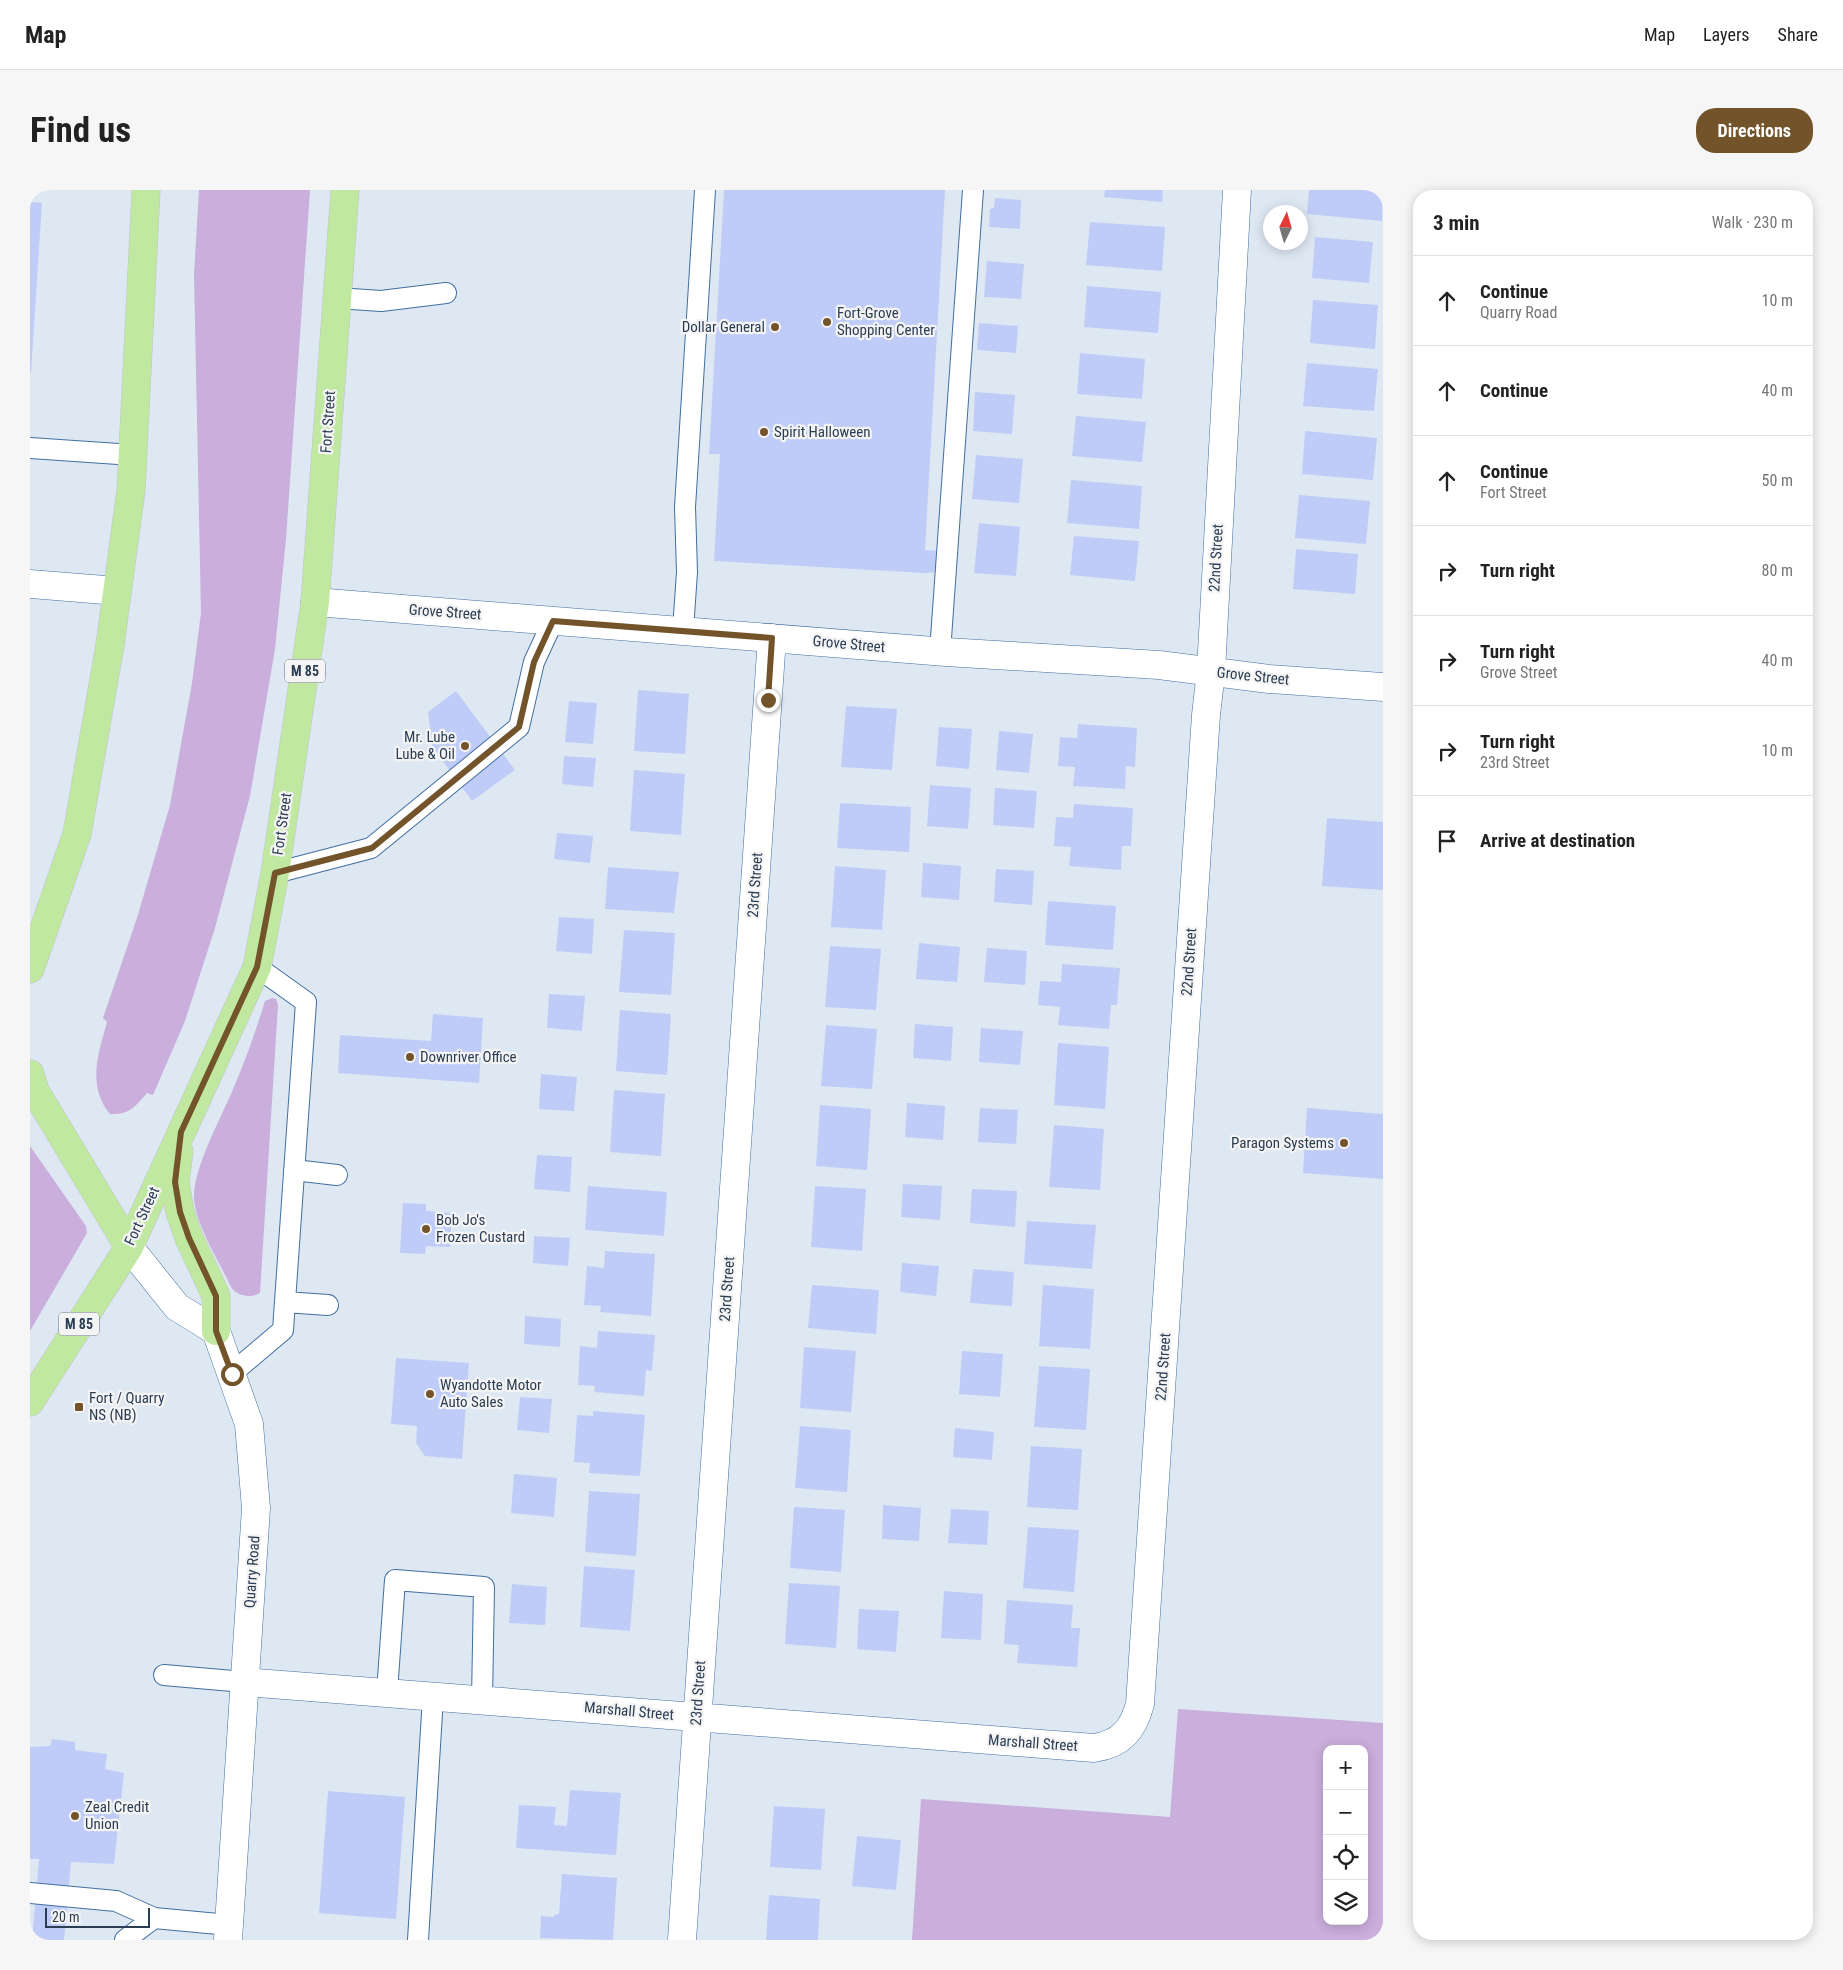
<!DOCTYPE html>
<meta charset="utf-8">
<style>
:root{--surface:#fff;--page:#f6f6f6;--text:#222;--muted:#767676;--line:#e0e0e0;--accent:#735329}
body{margin:0;font-family:"Roboto Condensed",sans-serif;background:var(--page);color:var(--text)}
.controls{position:absolute;right:15px;bottom:15px;display:grid;overflow:hidden;border-radius:10px;box-shadow:0 2px 12px #0003}
.controls button{width:45px;height:45px;display:grid;place-items:center;padding:0;border:0;border-bottom:1px solid var(--line);background:var(--surface);color:var(--text);font:25px sans-serif}
.compass{position:absolute;left:1233px;top:15px;width:45px;height:45px;border-radius:50%;background:var(--surface);box-shadow:0 2px 12px #0003;rotate:5deg}
.scale{position:absolute;left:15px;bottom:12px;width:105px;box-sizing:border-box;padding-left:5px;border:2px solid #2a3d53;border-top:0;font-size:14px;line-height:18px;white-space:nowrap;color:#2a3d53;-webkit-text-stroke:4px #f4f4f4;paint-order:stroke}
.stop{position:absolute;width:15px;height:15px;margin:-11px;border:4px solid #735329;border-radius:50%;background:#fff}
.stop.end{background:#735329;border-color:#fff;box-shadow:0 1px 5px #0008}
.list{margin:0;padding:0;list-style:none}
h2{display:flex;justify-content:space-between;align-items:center;height:65px;margin:0;padding:0 20px;font-size:21px}
h2 small{font-size:16px;font-weight:400;color:var(--muted)}
.list li{display:grid;grid-template-columns:32px 1fr auto;gap:15px;align-items:center;box-sizing:border-box;height:90px;padding:0 20px;border-top:1px solid var(--line)}
.list b{display:block;font-size:19px;white-space:nowrap}
.list p{margin:0;font-size:16px;white-space:nowrap;color:var(--muted)}
.list em{font-size:16px;font-style:normal;color:var(--muted)}
.icon{flex:none;width:28px;height:28px;fill:none;stroke:currentColor;stroke-width:2;stroke-linecap:round;stroke-linejoin:round}
.map{position:relative;flex:none;width:1353px;height:1750px;overflow:hidden;border-radius:20px}
header{display:flex;align-items:center;gap:30px;box-sizing:border-box;height:70px;padding:0 25px;background:var(--surface);border-bottom:1px solid var(--line)}
header strong{font-size:24px}
nav{display:flex;gap:28px;margin-inline-start:auto;font-size:18px}
.intro{display:flex;align-items:center;justify-content:space-between;box-sizing:border-box;height:120px;padding:0 30px}
h1{margin:0;font-size:35px}
.button{padding:12px 22px;border-radius:20px;background:var(--accent);color:#fff;font-size:18px;font-weight:700}
main{display:flex;gap:30px;padding:0 30px}
aside{flex:1;background:var(--surface);border-radius:20px;box-shadow:0 2px 12px #0003}
.map>svg:first-child{display:block}
.green{fill:#caaedb;fill-rule:evenodd}
.building{fill:#bfccf8}
.lines{fill:none;stroke-linecap:round;stroke-linejoin:round}
.lane-casing{stroke:#426ea0;stroke-width:22}
.street-casing{stroke:#426ea0;stroke-width:29}
.secondary-casing{stroke:#426ea0;stroke-width:29}
.primary-casing{stroke:#bfc5cb;stroke-width:29}
.lane{stroke:#fff;stroke-width:20}
.street{stroke:#fff;stroke-width:28}
.secondary{stroke:#fff;stroke-width:28}
.primary{stroke:#c1e8a0;stroke-width:28}
.route{stroke:#735329;stroke-width:6}
.poi-dot{fill:#735329;stroke:#f4f4f4;stroke-width:2}
.labels{text-anchor:middle;stroke-width:4.5;stroke-linejoin:round;paint-order:stroke}
.shield{fill:#f4f4f4;stroke:#677483;stroke-width:1}
.shield-label{font-size:14px;font-weight:bold;fill:#2a3d53}
.poi-label{font-size:15px;fill:#2a3d53;stroke:#f4f4f4;text-anchor:start}
.street-label{font-size:15px;fill:#2a3d53;stroke:#f4f4f4}
</style>
<header>
<strong>Map</strong>
<nav><a>Map</a><a>Layers</a><a>Share</a></nav>
</header>
<div class="intro"><h1>Find us</h1><a class="button">Directions</a></div>
<main>
<div class="map">
<svg width="1353" height="1750" viewBox="0 0 1353 1750">
<rect width="100%" height="100%" fill="#dee8f3"/>
<path class="green" d="M 169,0 L 280,0 L 256,349 L 245,459 L 220,606 L 185,738 L 155,831 L 123,905 L 117,903 C 105,917 99,925 80,924 C 57,896 68,864 77,832 L 73,828 L 107,728 L 140,615 L 162,493 L 171,423 L 164,84 Z
M 242,808 L 246,809 L 248,815 L 230,1103 C 221,1109 205,1106 200,1095 C 189,1071 165,1034 164,1008 C 163,978 192,926 204,897 C 216,869 226,840 235,811 Z
M 0,956 L 56,1036 L 57,1043 L 0,1141 Z
M 1148,1519 L 1353,1533 L 1353,1750 L 882,1750 L 891,1609 L 1140,1627 ZM 1297,1559 L 1334,1559 L 1334,1731 L 1297,1731 Z"/>
<path class="building" d="M 694,0 L 915,0 L 895,360 L 912,361 L 909,382 L 894,383 L 684,371 L 690,264 L 679,264 Z
M 1075,0 L 1133,0 L 1132,12 L 1074,7 Z
M 1279,0 L 1353,0 L 1352,31 L 1277,24 Z
M 965,8 L 991,10 L 990,39 L 959,37 L 960,19 L 964,18 Z
M 0,12 L 12,13 L 1,183 L 0,183 Z
M 1060,32 L 1135,37 L 1132,81 L 1056,75 Z
M 1285,47 L 1343,52 L 1339,93 L 1282,88 Z
M 957,71 L 994,74 L 991,109 L 954,107 Z
M 1057,96 L 1131,102 L 1128,143 L 1054,137 Z
M 1283,110 L 1348,115 L 1345,159 L 1280,153 Z
M 949,133 L 988,136 L 986,163 L 947,160 Z
M 1050,163 L 1115,169 L 1112,209 L 1047,204 Z
M 1277,173 L 1348,179 L 1344,221 L 1273,216 Z
M 945,202 L 985,205 L 982,244 L 943,241 Z
M 1046,226 L 1116,232 L 1112,272 L 1042,266 Z
M 1275,241 L 1347,248 L 1343,290 L 1272,284 Z
M 946,265 L 993,269 L 989,313 L 942,309 Z
M 1041,290 L 1112,296 L 1109,339 L 1037,333 Z
M 1269,305 L 1340,311 L 1336,354 L 1265,348 Z
M 949,333 L 990,337 L 986,386 L 944,383 Z
M 1044,346 L 1109,351 L 1105,391 L 1040,385 Z
M 1266,359 L 1328,364 L 1325,404 L 1263,399 Z
M 608,500 L 659,504 L 655,564 L 604,561 Z
M 426,501 L 485,580 L 442,611 L 402,556 L 398,522 Z
M 539,511 L 567,513 L 563,554 L 535,552 Z
M 816,516 L 867,519 L 862,580 L 811,577 Z
M 1048,534 L 1107,538 L 1105,577 L 1096,576 L 1095,599 L 1043,596 L 1045,577 L 1028,576 L 1030,547 L 1047,548 Z
M 909,537 L 942,539 L 939,579 L 906,576 Z
M 969,541 L 1003,544 L 999,583 L 966,580 Z
M 534,566 L 566,568 L 563,597 L 532,594 Z
M 604,580 L 655,584 L 651,645 L 600,641 Z
M 900,595 L 941,598 L 938,639 L 897,636 Z
M 965,598 L 1007,601 L 1004,638 L 963,635 Z
M 810,613 L 881,617 L 879,662 L 807,658 Z
M 1044,614 L 1103,618 L 1101,656 L 1092,656 L 1091,680 L 1039,676 L 1041,657 L 1024,656 L 1026,627 L 1043,628 Z
M 1297,628 L 1353,632 L 1353,700 L 1292,696 Z
M 527,643 L 563,646 L 560,673 L 524,669 Z
M 893,673 L 931,676 L 929,710 L 891,707 Z
M 805,676 L 856,680 L 852,740 L 801,737 Z
M 578,677 L 649,682 L 644,723 L 575,719 Z
M 966,679 L 1004,681 L 1002,715 L 964,712 Z
M 1018,711 L 1086,716 L 1083,760 L 1015,755 Z
M 529,727 L 564,729 L 562,764 L 526,761 Z
M 594,740 L 645,743 L 641,805 L 589,802 Z
M 889,753 L 930,757 L 927,792 L 886,789 Z
M 800,756 L 851,759 L 846,820 L 795,817 Z
M 957,758 L 997,761 L 995,795 L 954,792 Z
M 1032,774 L 1090,778 L 1087,815 L 1081,815 L 1079,839 L 1028,835 L 1030,817 L 1008,815 L 1010,791 L 1031,792 Z
M 519,804 L 555,806 L 552,841 L 517,838 Z
M 590,820 L 641,824 L 637,885 L 586,881 Z
M 403,824 L 453,828 L 449,893 L 308,883 L 310,845 L 401,851 Z
M 885,834 L 923,837 L 921,871 L 883,868 Z
M 796,835 L 847,839 L 842,899 L 791,896 Z
M 951,838 L 993,841 L 990,875 L 949,872 Z
M 1028,853 L 1079,857 L 1075,919 L 1024,915 Z
M 511,884 L 547,887 L 544,921 L 509,919 Z
M 584,900 L 635,904 L 631,966 L 580,962 Z
M 877,913 L 915,916 L 913,950 L 875,947 Z
M 790,915 L 841,919 L 837,980 L 786,976 Z
M 950,918 L 988,920 L 986,954 L 948,952 Z
M 1277,918 L 1353,924 L 1353,989 L 1273,983 Z
M 1024,935 L 1074,939 L 1070,1000 L 1019,997 Z
M 507,965 L 542,967 L 540,1002 L 504,999 Z
M 873,994 L 912,996 L 910,1030 L 871,1027 Z
M 558,996 L 637,1002 L 634,1046 L 555,1040 Z
M 785,996 L 836,999 L 832,1061 L 781,1057 Z
M 942,999 L 987,1001 L 985,1037 L 940,1033 Z
M 373,1013 L 396,1014 L 396,1021 L 422,1023 L 420,1057 L 396,1056 L 395,1064 L 370,1063 Z
M 997,1031 L 1066,1035 L 1062,1079 L 994,1074 Z
M 504,1046 L 540,1048 L 538,1076 L 503,1073 Z
M 575,1061 L 625,1064 L 621,1126 L 570,1122 L 571,1116 L 554,1115 L 557,1076 L 574,1078 Z
M 872,1073 L 909,1076 L 906,1106 L 870,1102 Z
M 943,1079 L 984,1082 L 982,1116 L 940,1113 Z
M 782,1095 L 849,1100 L 846,1144 L 778,1138 Z
M 1013,1095 L 1064,1099 L 1060,1159 L 1009,1156 Z
M 495,1126 L 531,1129 L 530,1157 L 494,1154 Z
M 568,1141 L 625,1145 L 622,1181 L 616,1180 L 614,1206 L 564,1202 L 565,1196 L 548,1195 L 550,1156 L 567,1158 Z
M 774,1157 L 826,1161 L 821,1222 L 770,1218 Z
M 932,1161 L 973,1164 L 970,1207 L 929,1204 Z
M 366,1168 L 439,1173 L 432,1269 L 395,1266 L 386,1253 L 387,1236 L 361,1234 Z
M 1009,1176 L 1060,1179 L 1056,1240 L 1004,1237 Z
M 490,1207 L 522,1209 L 519,1243 L 487,1240 Z
M 563,1221 L 615,1225 L 610,1286 L 559,1283 L 560,1273 L 544,1272 L 547,1225 L 563,1226 Z
M 770,1236 L 821,1240 L 817,1302 L 765,1298 Z
M 925,1238 L 964,1242 L 962,1270 L 923,1267 Z
M 1001,1256 L 1052,1259 L 1048,1320 L 997,1317 Z
M 484,1284 L 527,1288 L 524,1327 L 481,1323 Z
M 559,1301 L 610,1304 L 606,1366 L 555,1362 Z
M 853,1315 L 891,1318 L 889,1351 L 852,1349 Z
M 764,1317 L 815,1320 L 811,1382 L 760,1378 Z
M 921,1319 L 959,1321 L 957,1355 L 918,1353 Z
M 998,1337 L 1049,1340 L 1044,1402 L 993,1398 Z
M 554,1376 L 605,1380 L 600,1441 L 550,1437 Z
M 759,1393 L 810,1396 L 806,1458 L 755,1454 Z
M 482,1394 L 517,1397 L 515,1435 L 479,1433 Z
M 914,1401 L 953,1404 L 951,1450 L 911,1448 Z
M 977,1410 L 1043,1415 L 1041,1438 L 1050,1438 L 1047,1477 L 987,1473 L 989,1455 L 974,1454 Z
M 829,1419 L 869,1421 L 866,1462 L 827,1459 Z
M 22,1549 L 45,1552 L 45,1560 L 77,1564 L 75,1579 L 94,1583 L 84,1674 L 41,1672 L 34,1750 L 2,1750 L 9,1669 L 0,1669 L 0,1557 L 20,1556 Z
M 540,1600 L 591,1603 L 586,1665 L 486,1658 L 489,1615 L 526,1617 L 524,1635 L 537,1636 Z
M 298,1601 L 375,1607 L 366,1729 L 289,1723 Z
M 744,1616 L 795,1619 L 791,1680 L 740,1677 Z
M 827,1646 L 871,1650 L 866,1700 L 822,1696 Z
M 532,1684 L 587,1688 L 583,1750 L 510,1748 L 511,1726 L 524,1727 L 524,1725 L 529,1724 Z
M 739,1705 L 790,1709 L 788,1750 L 736,1750 Z"/>
<g class="lines">
<g class="lane-casing">
<path id="lane" d="M 307,108 L 351,111 L 416,103
M 0,258 L 103,265
M 653,440 L 657,382 L 655,317 L 675,0
M 910,462 L 943,0
M 245,683 L 341,658 L 489,537 L 504,472 L 523,431
M 264,980 L 307,985
M 255,1112 L 298,1115
M 201,1184 L 253,1140 L 276,812 L 227,777
M 134,1485 L 214,1492
M 357,1502 L 365,1390 L 454,1397 L 452,1510
M 0,1703 L 86,1711 L 124,1728 L 199,1735
M 95,1750 L 124,1728
M 388,1750 L 403,1507"/>
</g>
<g class="street-casing">
<path id="street" d="M 0,394 L 87,401
M 285,412 L 916,462 L 1129,475 L 1239,489 L 1353,497
M 214,1492 L 1064,1558 C 1091,1554 1103,1540 1110,1514 L 1176,525 L 1181,481 L 1207,0
M 652,1750 L 742,448"/>
</g>
<g class="secondary-casing">
<path id="secondary" d="M 99,1057 L 147,1117 L 186,1141 L 219,1234 L 226,1318 L 198,1750"/>
</g>
<g class="primary-casing">
<path id="primary" d="M 0,779 L 47,644 L 80,455 L 101,300 L 116,0
M 0,884 L 5,901 L 99,1057
M 149,961 L 145,992 L 150,1022 L 159,1048 L 186,1106 L 186,1141
M 0,1212 L 99,1057 L 227,777 L 245,683 L 285,412 L 315,0"/>
</g>
<use href="#lane" class="lane"/>
<use href="#street" class="street"/>
<use href="#secondary" class="secondary"/>
<use href="#primary" class="primary"/>
</g>
<g class="lines">
<path class="route" d="M 202,1184 L 186,1141 L 186,1106 L 159,1048 L 150,1022 L 145,992 L 151,942 L 227,777 L 245,683 L 342,658 L 489,537 L 504,472 L 523,431 L 742,448 L 738,510"/>
</g>
<g class="poi-dot">
<circle cx="797" cy="132" r="5"/>
<circle cx="745" cy="137" r="5"/>
<circle cx="734" cy="242" r="5"/>
<circle cx="435" cy="556" r="5"/>
<circle cx="380" cy="867" r="5"/>
<circle cx="1314" cy="953" r="5"/>
<circle cx="396" cy="1039" r="5"/>
<circle cx="400" cy="1204" r="5"/>
<rect x="44" y="1212" width="10" height="10" rx="2.5"/>
<circle cx="45" cy="1626" r="5"/>
</g>
<g class="labels">
<g class="shield">
<rect x="255" y="469.5" width="40" height="23" rx="4"/>
<rect x="29" y="1122.5" width="40" height="23" rx="4"/>
</g>
<g class="shield-label">
<text x="275" y="486">M 85</text>
<text x="49" y="1139">M 85</text>
</g>
<g class="poi-label">
<text x="807" y="128">Fort-Grove<tspan x="807" dy="17">Shopping Center</tspan></text>
<text x="735" y="142" text-anchor="end">Dollar General</text>
<text x="744" y="247">Spirit Halloween</text>
<text x="425" y="552" text-anchor="end">Mr. Lube<tspan x="425" dy="17">Lube &amp; Oil</tspan></text>
<text x="390" y="872">Downriver Office</text>
<text x="1304" y="958" text-anchor="end">Paragon Systems</text>
<text x="406" y="1035">Bob Jo's<tspan x="406" dy="17">Frozen Custard</tspan></text>
<text x="410" y="1200">Wyandotte Motor<tspan x="410" dy="17">Auto Sales</tspan></text>
<text x="59" y="1213">Fort / Quarry<tspan x="59" dy="17">NS (NB)</tspan></text>
<text x="55" y="1622">Zeal Credit<tspan x="55" dy="17">Union</tspan></text>
</g>
<g class="street-label">
<text transform="translate(298 232) rotate(-86)" y="5">Fort Street</text>
<text transform="translate(1186 368) rotate(-87)" y="5">22nd Street</text>
<text transform="translate(415 422) rotate(4)" y="5">Grove Street</text>
<text transform="translate(819 454) rotate(5)" y="5">Grove Street</text>
<text transform="translate(1223 486) rotate(6)" y="5">Grove Street</text>
<text transform="translate(252 634) rotate(-82)" y="5">Fort Street</text>
<text transform="translate(725 695) rotate(-86)" y="5">23rd Street</text>
<text transform="translate(1159 772) rotate(-86)" y="5">22nd Street</text>
<text transform="translate(112 1026) rotate(-65)" y="5">Fort Street</text>
<text transform="translate(697 1099) rotate(-86)" y="5">23rd Street</text>
<text transform="translate(1133 1177) rotate(-86)" y="5">22nd Street</text>
<text transform="translate(222 1382) rotate(-86)" y="5">Quarry Road</text>
<text transform="translate(668 1503) rotate(-86)" y="5">23rd Street</text>
<text transform="translate(599 1521) rotate(5)" y="5">Marshall Street</text>
<text transform="translate(1003 1553) rotate(4)" y="5">Marshall Street</text>
</g>
</g>
</svg>
<div class="controls">
<button>+</button>
<button>−</button>
<button><svg class="icon" aria-label="locate" viewBox="0 0 24 24"><circle cx="12" cy="12" r="6"/><path d="M12 2v4M12 18v4M2 12h4M18 12h4"/></svg></button>
<button><svg class="icon" aria-label="layers" viewBox="0 0 24 24"><path d="M12 4l9 5-9 5-9-5zM3 14l9 5 9-5"/></svg></button>
</div>
<svg class="compass" viewBox="-18 -18 36 36"><path d="M0-13l5 13h-10z" fill="#e53935"/><path d="M0 13l5-13h-10z" fill="#767676"/></svg>
<div class="scale">20 m</div>
<div class="stop" style="left:202px;top:1184px"></div>
<div class="stop end" style="left:738px;top:510px"></div>
</div>
<aside>
<h2>3 min<small>Walk · 230 m</small></h2>
<ul class="list">
<li><svg class="icon" aria-label="ahead" viewBox="0 0 24 24"><path d="M12 20V5M6 11l6-6 6 6"/></svg><div><b>Continue</b><p>Quarry Road</p></div><em>10 m</em></li>
<li><svg class="icon" aria-label="ahead" viewBox="0 0 24 24"><path d="M12 20V5M6 11l6-6 6 6"/></svg><div><b>Continue</b></div><em>40 m</em></li>
<li><svg class="icon" aria-label="ahead" viewBox="0 0 24 24"><path d="M12 20V5M6 11l6-6 6 6"/></svg><div><b>Continue</b><p>Fort Street</p></div><em>50 m</em></li>
<li><svg class="icon" aria-label="right" viewBox="0 0 24 24"><path d="M7 20v-9h11M14 6l5 5-5 5"/></svg><div><b>Turn right</b></div><em>80 m</em></li>
<li><svg class="icon" aria-label="right" viewBox="0 0 24 24"><path d="M7 20v-9h11M14 6l5 5-5 5"/></svg><div><b>Turn right</b><p>Grove Street</p></div><em>40 m</em></li>
<li><svg class="icon" aria-label="right" viewBox="0 0 24 24"><path d="M7 20v-9h11M14 6l5 5-5 5"/></svg><div><b>Turn right</b><p>23rd Street</p></div><em>10 m</em></li>
<li><svg class="icon" aria-label="arrive" viewBox="0 0 24 24"><path d="M6 21V4h12l-3 4 3 4H6"/></svg><div><b>Arrive at destination</b></div></li>
</ul>
</aside>
</main>
